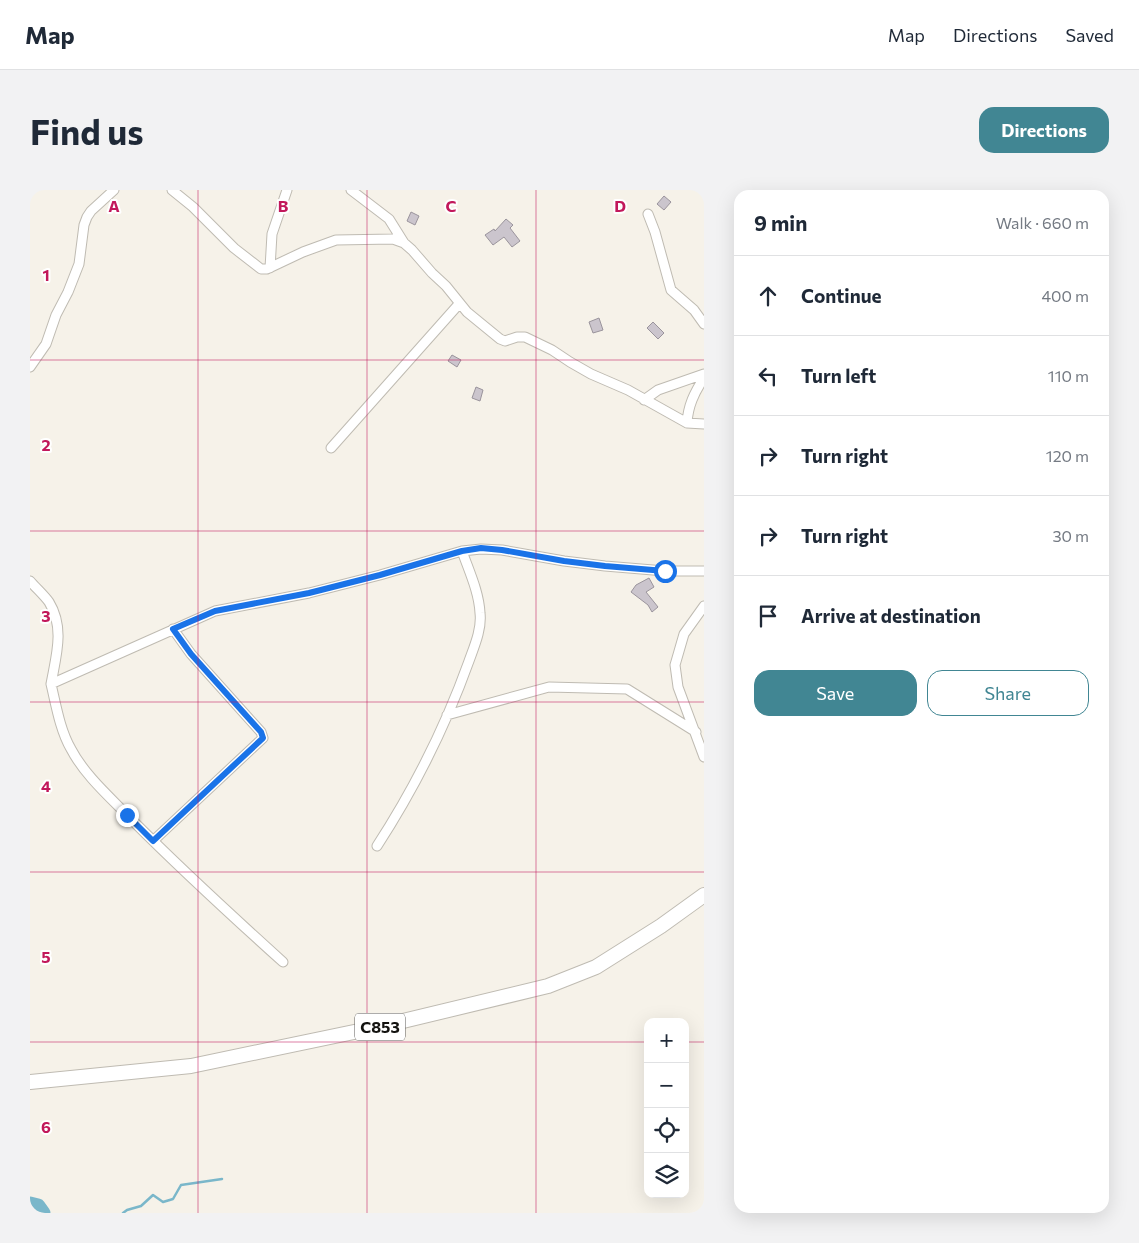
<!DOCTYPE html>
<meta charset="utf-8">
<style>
:root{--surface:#fff;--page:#f2f2f3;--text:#1f2937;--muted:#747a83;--line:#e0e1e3;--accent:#418693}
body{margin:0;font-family:Commissioner,sans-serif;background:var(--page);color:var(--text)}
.controls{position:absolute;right:15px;bottom:15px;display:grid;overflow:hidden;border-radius:10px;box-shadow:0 5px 20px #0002}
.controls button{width:45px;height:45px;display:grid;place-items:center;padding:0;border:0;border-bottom:1px solid var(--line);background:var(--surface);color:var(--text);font:25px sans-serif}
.stop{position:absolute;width:15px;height:15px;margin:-11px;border:4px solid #1a73e8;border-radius:50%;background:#fff}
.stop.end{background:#1a73e8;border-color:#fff;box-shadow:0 1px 5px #0008}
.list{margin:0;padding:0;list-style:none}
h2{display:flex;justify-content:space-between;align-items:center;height:65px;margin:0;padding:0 20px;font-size:21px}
h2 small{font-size:16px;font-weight:400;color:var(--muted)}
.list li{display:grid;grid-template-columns:32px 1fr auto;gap:15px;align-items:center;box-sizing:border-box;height:80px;padding:0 20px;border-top:1px solid var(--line)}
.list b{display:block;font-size:19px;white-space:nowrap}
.list em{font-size:16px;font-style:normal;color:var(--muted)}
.actions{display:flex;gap:10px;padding:15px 20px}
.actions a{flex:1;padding:11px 0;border:1px solid var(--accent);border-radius:15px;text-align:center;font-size:18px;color:var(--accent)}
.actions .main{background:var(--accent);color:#fff}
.icon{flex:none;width:28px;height:28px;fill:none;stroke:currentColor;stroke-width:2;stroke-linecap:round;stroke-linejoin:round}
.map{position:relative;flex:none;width:674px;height:1023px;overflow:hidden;border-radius:15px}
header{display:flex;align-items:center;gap:30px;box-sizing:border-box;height:70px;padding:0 25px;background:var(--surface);border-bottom:1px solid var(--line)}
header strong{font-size:24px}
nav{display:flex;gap:28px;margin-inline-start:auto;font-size:18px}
.intro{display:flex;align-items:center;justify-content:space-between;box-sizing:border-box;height:120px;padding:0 30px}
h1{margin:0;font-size:35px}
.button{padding:12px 22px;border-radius:15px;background:var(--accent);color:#fff;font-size:18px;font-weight:700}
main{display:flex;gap:30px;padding:0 30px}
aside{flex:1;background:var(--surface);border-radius:15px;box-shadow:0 5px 20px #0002}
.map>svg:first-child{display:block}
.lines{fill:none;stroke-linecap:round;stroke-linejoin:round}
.stream{stroke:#7ab7ca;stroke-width:2.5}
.river{stroke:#7ab7ca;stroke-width:15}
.building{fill:#cbc5cd;stroke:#9a949c}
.minor-casing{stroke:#bfbbb2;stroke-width:11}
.primary-casing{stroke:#bfbbb2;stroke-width:16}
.minor{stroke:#fff;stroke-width:9}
.primary{stroke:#fff;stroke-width:14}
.route{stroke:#1a73e8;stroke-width:6}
.grid{fill:none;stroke:#c2185b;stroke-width:1;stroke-opacity:0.55}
.labels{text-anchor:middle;stroke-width:4;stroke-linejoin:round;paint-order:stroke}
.shield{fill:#fff;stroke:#5a5957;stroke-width:1}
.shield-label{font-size:16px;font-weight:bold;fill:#13120f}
.grid-label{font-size:16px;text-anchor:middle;font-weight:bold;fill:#c2185b;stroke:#fff;stroke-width:4;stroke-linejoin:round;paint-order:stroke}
</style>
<header>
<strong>Map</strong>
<nav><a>Map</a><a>Directions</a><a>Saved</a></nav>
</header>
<div class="intro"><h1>Find us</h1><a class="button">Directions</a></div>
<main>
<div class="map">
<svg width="674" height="1023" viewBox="0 0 674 1023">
<rect width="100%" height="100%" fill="#f6f2e9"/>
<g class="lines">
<path class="stream" d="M 93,1023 L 97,1020 L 111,1016 L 123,1005 L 133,1012 L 143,1009 L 151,995 L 192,989"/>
<path class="river" d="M 0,1014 L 8,1016 L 13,1023"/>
</g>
<path class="building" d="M 634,6 L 641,12 L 634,20 L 627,14 Z
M 381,22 L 389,26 L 385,35 L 377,31 Z
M 476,29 L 483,35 L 480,38 L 490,51 L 482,57 L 474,47 L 463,55 L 455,45 L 464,39 L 465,41 Z
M 569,128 L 573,140 L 563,143 L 559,132 Z
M 623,132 L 634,143 L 628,149 L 617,138 Z
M 422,165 L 431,170 L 427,177 L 418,171 Z
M 446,197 L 453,200 L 450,211 L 442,208 Z
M 619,388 L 624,397 L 616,402 L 628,417 L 622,422 L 618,415 L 601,402 L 606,395 Z"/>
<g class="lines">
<g class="minor-casing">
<path id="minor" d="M 142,0 L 163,17 L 204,58 L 231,79 L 237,79 L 273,62 L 306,50 L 363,49 L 374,53 L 382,60 L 402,83 L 416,96 L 437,122 L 470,149 L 475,151 L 487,147 L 495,147 L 522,160 L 540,172 L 561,184 L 598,200 L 657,233 L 674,234
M 321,0 L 359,29 L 374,53
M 618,24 L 625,42 L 641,100 L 664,120 L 674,134
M 240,78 L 242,44 L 257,0
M 0,177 L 16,154 L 26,125 L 38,102 L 49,74 L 54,35 L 57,27 L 61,21 L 84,0
M 614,210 L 628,200 L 674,184
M 657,233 C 658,216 664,203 674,188
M 301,258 L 429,114
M 0,391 C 6,398 14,405 19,412 C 35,438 26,466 21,494
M 674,416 L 654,444 L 645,475 L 648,497 L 674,567
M 417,525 L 519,497 L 597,499 L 666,542
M 123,651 L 233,548 L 231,542 L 161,464 L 143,439
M 347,656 C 384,599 416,535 439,471 C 444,457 452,439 450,423 C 449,402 439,381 432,361
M 253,772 C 202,726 152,680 103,631 C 82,609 55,586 41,559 C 30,540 26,515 21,494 L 185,421 L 279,403 L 350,385 L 432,361 L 451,359 L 472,360 L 534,371 L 575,376 L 635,381 L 674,381"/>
</g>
<g class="primary-casing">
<path id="primary" d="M 0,892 L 161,876 L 348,837 L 518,796 L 566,777 L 631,736 L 674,705"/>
</g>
<use href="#minor" class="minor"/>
<use href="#primary" class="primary"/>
</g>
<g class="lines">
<path class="route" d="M 97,625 L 123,651 L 233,548 L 231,542 L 161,464 L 143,439 L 185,421 L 279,403 L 350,385 L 432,361 L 451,358 L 472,360 L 534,371 L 575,376 L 635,381"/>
</g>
<path class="grid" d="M 168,0 L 168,1023M 337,0 L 337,1023M 506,0 L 506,1023M 0,170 L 674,170M 0,341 L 674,341M 0,512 L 674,512M 0,682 L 674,682M 0,852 L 618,852M 655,852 L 674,852"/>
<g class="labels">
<rect class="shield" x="325" y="823.5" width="50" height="27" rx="4"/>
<g class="shield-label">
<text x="350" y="843">C853</text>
</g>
</g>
<g class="grid-label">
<text x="84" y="22">A</text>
<text x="253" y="22">B</text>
<text x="421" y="22">C</text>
<text x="590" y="22">D</text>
<text x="16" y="91">1</text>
<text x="16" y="261">2</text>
<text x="16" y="432">3</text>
<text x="16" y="602">4</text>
<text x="16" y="773">5</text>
<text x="16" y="943">6</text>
</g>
</svg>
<div class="controls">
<button>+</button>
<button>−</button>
<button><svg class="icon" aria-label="locate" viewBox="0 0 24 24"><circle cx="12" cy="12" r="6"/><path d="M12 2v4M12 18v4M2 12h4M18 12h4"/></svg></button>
<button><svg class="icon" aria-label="layers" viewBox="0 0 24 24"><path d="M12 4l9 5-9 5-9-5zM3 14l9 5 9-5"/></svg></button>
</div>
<div class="stop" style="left:635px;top:381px"></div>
<div class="stop end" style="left:97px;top:625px"></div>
</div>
<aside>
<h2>9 min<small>Walk · 660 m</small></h2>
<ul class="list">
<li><svg class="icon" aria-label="ahead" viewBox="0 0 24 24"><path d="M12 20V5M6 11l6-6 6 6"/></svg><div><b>Continue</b></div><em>400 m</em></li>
<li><svg class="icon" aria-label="left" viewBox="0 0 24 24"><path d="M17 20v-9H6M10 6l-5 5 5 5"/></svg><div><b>Turn left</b></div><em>110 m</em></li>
<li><svg class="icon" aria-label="right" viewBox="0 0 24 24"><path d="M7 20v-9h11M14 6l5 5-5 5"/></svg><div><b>Turn right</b></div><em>120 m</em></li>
<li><svg class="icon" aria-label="right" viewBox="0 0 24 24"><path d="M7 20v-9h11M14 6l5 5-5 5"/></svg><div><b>Turn right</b></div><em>30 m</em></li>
<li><svg class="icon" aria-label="arrive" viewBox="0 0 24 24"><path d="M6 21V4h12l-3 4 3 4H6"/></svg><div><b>Arrive at destination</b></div></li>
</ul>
<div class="actions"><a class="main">Save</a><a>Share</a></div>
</aside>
</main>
